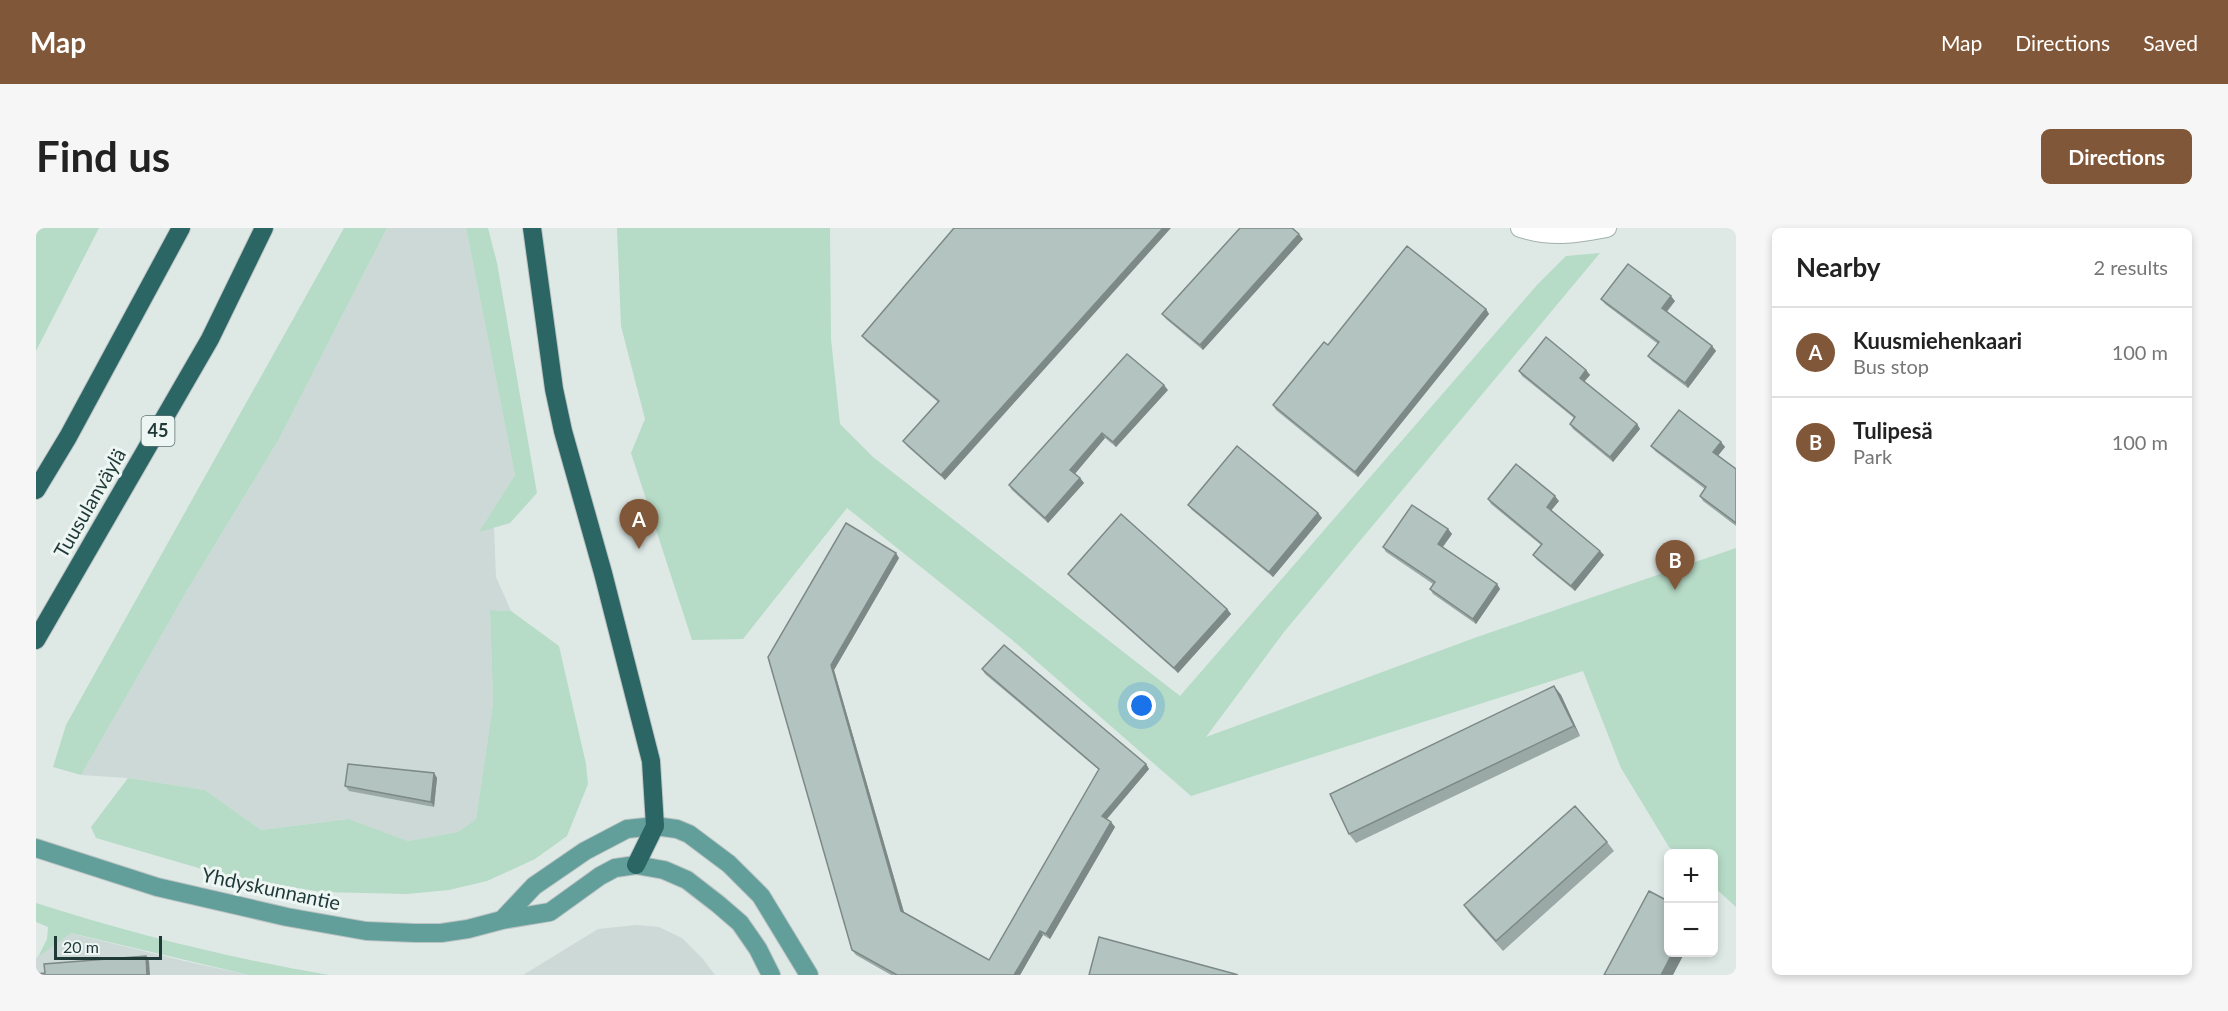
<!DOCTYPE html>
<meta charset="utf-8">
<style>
:root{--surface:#fff;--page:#f6f6f6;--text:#222;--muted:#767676;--line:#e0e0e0;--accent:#805738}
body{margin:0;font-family:Lato,sans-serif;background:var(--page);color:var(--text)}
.controls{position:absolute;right:18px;bottom:18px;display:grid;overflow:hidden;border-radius:9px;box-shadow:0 3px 9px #0003}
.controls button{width:54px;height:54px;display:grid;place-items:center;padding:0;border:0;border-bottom:2px solid var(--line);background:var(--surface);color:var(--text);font:30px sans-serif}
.scale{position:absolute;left:18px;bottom:15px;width:108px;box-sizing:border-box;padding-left:6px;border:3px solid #1f3937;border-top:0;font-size:16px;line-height:21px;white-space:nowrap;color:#1f3937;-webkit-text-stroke:4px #eef6f4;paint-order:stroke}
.you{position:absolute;left:1106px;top:478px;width:21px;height:21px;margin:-15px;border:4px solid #fff;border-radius:50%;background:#1a73e8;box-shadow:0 0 0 9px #1a73e833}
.badge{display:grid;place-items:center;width:39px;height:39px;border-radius:50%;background:var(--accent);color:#fff;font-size:20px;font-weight:700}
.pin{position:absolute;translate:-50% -50px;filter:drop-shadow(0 2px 3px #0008)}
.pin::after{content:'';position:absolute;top:32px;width:21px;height:18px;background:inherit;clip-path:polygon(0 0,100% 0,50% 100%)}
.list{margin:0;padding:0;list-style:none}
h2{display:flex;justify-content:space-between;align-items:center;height:78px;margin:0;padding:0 24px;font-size:26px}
h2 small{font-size:20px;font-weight:400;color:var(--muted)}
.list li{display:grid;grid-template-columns:39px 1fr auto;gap:18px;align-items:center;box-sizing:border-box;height:90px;padding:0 24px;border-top:2px solid var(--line)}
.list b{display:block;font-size:22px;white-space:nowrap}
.list p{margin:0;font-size:20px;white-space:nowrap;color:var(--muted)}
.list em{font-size:20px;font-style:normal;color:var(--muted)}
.map{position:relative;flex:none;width:1700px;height:747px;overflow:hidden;border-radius:9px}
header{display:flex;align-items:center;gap:36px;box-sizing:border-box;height:84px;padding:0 30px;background:var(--accent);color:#fff}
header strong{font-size:28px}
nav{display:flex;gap:33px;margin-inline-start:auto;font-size:21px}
.intro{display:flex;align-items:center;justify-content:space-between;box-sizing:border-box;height:144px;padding:0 36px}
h1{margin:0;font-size:42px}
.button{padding:15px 27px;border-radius:9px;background:var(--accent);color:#fff;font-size:21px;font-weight:700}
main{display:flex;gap:36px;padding:0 36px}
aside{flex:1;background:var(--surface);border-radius:9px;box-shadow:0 3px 9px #0003}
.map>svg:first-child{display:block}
.built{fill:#ccd9d6}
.green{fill:#b6dbc7}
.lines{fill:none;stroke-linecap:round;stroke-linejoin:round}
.minor-casing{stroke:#a1b1ae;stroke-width:20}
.major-casing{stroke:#bcc4c3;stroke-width:20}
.highway-casing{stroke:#bcc4c3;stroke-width:20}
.minor{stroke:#fff;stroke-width:18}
.major{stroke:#629f9b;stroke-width:18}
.highway{stroke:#2b6564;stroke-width:18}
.wall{fill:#9aa9a5}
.shaded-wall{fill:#7d8986}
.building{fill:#b3c4c0;stroke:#7d8986;stroke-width:1.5}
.labels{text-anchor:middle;stroke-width:6;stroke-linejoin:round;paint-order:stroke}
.shield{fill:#eef6f4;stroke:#5d7270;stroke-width:1.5}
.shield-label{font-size:18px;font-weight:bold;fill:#1f3937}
.street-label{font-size:20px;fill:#1f3937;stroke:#eef6f4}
</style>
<header>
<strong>Map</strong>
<nav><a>Map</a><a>Directions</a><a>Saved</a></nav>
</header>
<div class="intro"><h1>Find us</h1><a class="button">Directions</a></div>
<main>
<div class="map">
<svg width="1700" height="747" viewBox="0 0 1700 747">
<rect width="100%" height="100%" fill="#dee9e6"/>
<path class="built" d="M 351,0 L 430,0 L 479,247 L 444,303 L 458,299 L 460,349 L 475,383 L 454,382 L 457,476 L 440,591 L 422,604 L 372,613 L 311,591 L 225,602 L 169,562 L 92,550 L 45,547 L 152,361 L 243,211 Z
M 600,697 L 623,699 L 646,710 L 667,731 L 679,747 L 487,747 L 562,701 Z
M 34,705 L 148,733 L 213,747 L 0,747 L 0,730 Z"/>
<path class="green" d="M 0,0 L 63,0 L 0,123 Z
M 308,0 L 351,0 L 243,211 L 152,361 L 45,547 L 17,539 L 30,497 Z
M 430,0 L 452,0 L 461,35 L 501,265 L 474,295 L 443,304 L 479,247 Z
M 581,0 L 794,0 L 795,111 L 804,196 L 837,229 L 1144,468 L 1501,57 L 1530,28 L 1564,25 L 1248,404 L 1170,509 L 1441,409 L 1700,320 L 1700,679 L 1678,659 L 1678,626 L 1640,625 L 1633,619 L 1585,540 L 1547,443 L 1155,568 L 975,411 L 811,280 L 707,411 L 656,412 L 595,225 L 609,191 L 585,98 Z
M 454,382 L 475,383 L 523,418 L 550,536 L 552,556 L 531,608 L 499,631 L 451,653 L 413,662 L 371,666 L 285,664 L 183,646 L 60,610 L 55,599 L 92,550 L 169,562 L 225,602 L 312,591 L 372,613 L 422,604 L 440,591 L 457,476 Z
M 0,675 C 96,706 194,730 293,747 L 213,747 L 35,705 L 2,729 L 11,711 L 12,699 L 0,694 Z"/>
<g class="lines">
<g class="minor-casing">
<path id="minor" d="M 1484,0 C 1517,10 1538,6 1571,0"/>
</g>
<g class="major-casing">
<path id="major" d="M 0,620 L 121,659 L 251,689 L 330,703 L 379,705 L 405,705 L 432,701 L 466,692 L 514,684 L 564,648 L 579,640 L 600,637 L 628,642 L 651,652 L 682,676 L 704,695 L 722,721 L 735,747
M 466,692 L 498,658 L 549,623 L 591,601 L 619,598 L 641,601 L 653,606 L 693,636 L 725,668 L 773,747"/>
</g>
<g class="highway-casing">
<path id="highway" d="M 496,0 L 518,161 L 527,203 L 567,345 L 615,533 L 619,598 L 600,637
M 0,262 L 32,209 L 145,0
M 0,412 L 174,111 L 228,0"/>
</g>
<use href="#minor" class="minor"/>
<use href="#major" class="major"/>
<use href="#highway" class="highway"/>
</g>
<path class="wall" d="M 918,0 L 909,252 L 871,218 L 867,213 L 902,174 L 830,113 L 826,108 Z
M 1267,11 L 1167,122 L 1130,91 L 1126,86 Z
M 1565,71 L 1639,73 L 1631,84 L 1676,118 L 1680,123 L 1652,160 L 1616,133 L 1612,128 L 1622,116 L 1569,76 Z
M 1450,81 L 1453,86 L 1322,249 L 1240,182 L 1237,177 L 1292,117 Z
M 1550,142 L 1554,147 L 1548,154 L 1601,196 L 1604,201 L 1577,234 L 1537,201 L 1534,196 L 1538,190 L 1486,148 L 1483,143 Z
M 1132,162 L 1080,219 L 1069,210 L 1039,245 L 1044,250 L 1048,255 L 1012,295 L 976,262 L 973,257 Z
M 1685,214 L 1689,219 L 1682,227 L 1700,241 L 1700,298 L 1667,273 L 1664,268 L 1669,261 L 1619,223 L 1615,218 Z
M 1452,271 L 1523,273 L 1515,282 L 1568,327 L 1539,363 L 1501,332 L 1497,327 L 1505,317 L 1455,276 Z
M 1152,277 L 1282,285 L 1286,290 L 1237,349 L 1156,282 Z
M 1412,301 L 1416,306 L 1407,319 L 1461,356 L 1464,361 L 1440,396 L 1397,366 L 1394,361 L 1397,356 L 1350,324 L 1347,319 Z
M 863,330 L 798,442 L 868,684 L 953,732 L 1063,542 L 949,446 L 946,441 L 1110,536 L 1113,541 L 1071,591 L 1075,594 L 1079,599 L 1014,711 L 1007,707 L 984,747 L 855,747 L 820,727 L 816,722 L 732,429 Z
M 1032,346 L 1191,381 L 1195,386 L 1142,445 L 1035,350 Z
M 1518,458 L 1525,467 L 1544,508 L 1320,615 L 1313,606 Z
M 398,545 L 401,550 L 398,579 L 313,563 L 309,558 Z
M 1571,614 L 1578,623 L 1467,723 L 1434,686 L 1428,677 Z"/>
<path class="shaded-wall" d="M 1127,0 L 1135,0 L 909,252 L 905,247 Z
M 1263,6 L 1267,11 L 1167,122 L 1164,117 Z
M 1635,68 L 1639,73 L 1629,85 L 1626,80 Z
M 1450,81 L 1453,86 L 1322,249 L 1319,244 Z
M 1676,118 L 1680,123 L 1652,160 L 1649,155 Z
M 1550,142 L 1554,147 L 1547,155 L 1544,150 Z
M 1128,157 L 1132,162 L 1080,219 L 1077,214 Z
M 1601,196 L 1604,201 L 1577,234 L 1574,229 Z
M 1066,205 L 1069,210 L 1038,247 L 1034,242 Z
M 1685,214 L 1689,219 L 1681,229 L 1677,224 Z
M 1044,250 L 1048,255 L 1012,295 L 1009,290 Z
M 1519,268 L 1523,273 L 1514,284 L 1511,279 Z
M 1282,285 L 1286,290 L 1237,349 L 1233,344 Z
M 1412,301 L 1416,306 L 1405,321 L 1402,316 Z
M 1564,323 L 1568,327 L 1539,363 L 1535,358 Z
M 860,325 L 863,330 L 798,442 L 869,688 L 865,683 L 795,437 Z
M 1461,356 L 1464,361 L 1440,396 L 1437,391 Z
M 1191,381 L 1195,386 L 1142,445 L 1138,440 Z
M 1518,458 L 1525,467 L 1544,508 L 1538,498 Z
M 1110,536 L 1113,541 L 1069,593 L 1066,588 Z
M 398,545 L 401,550 L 398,579 L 395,574 Z
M 1075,594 L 1079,599 L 1014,711 L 1010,706 Z
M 1004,703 L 1007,707 L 984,747 L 978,747 Z
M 1637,724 L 1649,724 L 1637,747 L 1625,747 Z
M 110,728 L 113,733 L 114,747 L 111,747 Z"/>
<path class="building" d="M 918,0 L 1127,0 L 905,247 L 867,213 L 903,173 L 826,108 Z
M 1204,0 L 1256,0 L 1263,6 L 1164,117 L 1126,86 Z
M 1371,18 L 1450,81 L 1319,244 L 1237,177 L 1288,114 L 1292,117 Z
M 1592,36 L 1635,68 L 1626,80 L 1676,118 L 1649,155 L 1612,128 L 1623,114 L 1565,71 Z
M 1510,109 L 1550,142 L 1544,150 L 1601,196 L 1574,229 L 1534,196 L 1539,189 L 1483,143 Z
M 1091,126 L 1128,157 L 1077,214 L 1066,205 L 1034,242 L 1044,250 L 1009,290 L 973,257 Z
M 1643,182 L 1685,214 L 1677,224 L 1700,241 L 1700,295 L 1664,268 L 1670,259 L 1615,218 Z
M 1201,218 L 1282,285 L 1233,344 L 1152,277 Z
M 1480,236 L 1519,268 L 1511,279 L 1564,323 L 1535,358 L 1497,327 L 1506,316 L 1452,271 Z
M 1376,277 L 1412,301 L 1402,316 L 1461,356 L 1437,391 L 1394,361 L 1399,354 L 1347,319 Z
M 1085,286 L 1191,381 L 1138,440 L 1032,346 Z
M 810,295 L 860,325 L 795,437 L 865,683 L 953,732 L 1063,541 L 946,441 L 968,417 L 1110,536 L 1066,588 L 1075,594 L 1010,706 L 1004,703 L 978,747 L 861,747 L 816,722 L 732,429 Z
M 1518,458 L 1538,498 L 1313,606 L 1294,566 Z
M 312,536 L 398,545 L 395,574 L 309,558 Z
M 1539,578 L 1571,614 L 1460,713 L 1428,677 Z
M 1613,663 L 1632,673 L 1632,724 L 1637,724 L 1625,747 L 1568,747 Z
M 1063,709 L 1199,746 L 1202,747 L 1053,747 Z
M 110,728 L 111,747 L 0,747 L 0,746 L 9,745 L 8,736 Z"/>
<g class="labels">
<rect class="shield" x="105.5" y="188" width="33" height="30" rx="4.5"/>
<g class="shield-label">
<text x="122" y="209">45</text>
</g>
<g class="street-label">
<text transform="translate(54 275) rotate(-60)" y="7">Tuusulanväylä</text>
<text transform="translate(235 661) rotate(12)" y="7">Yhdyskunnantie</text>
</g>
</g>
</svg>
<div class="controls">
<button>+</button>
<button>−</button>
</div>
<div class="scale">20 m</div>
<div class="you"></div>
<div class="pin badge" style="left:603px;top:321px">A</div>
<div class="pin badge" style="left:1639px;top:362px">B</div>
</div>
<aside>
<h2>Nearby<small>2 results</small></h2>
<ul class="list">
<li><span class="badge">A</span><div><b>Kuusmiehenkaari</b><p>Bus stop</p></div><em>100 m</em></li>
<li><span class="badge">B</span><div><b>Tulipesä</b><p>Park</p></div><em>100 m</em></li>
</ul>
</aside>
</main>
